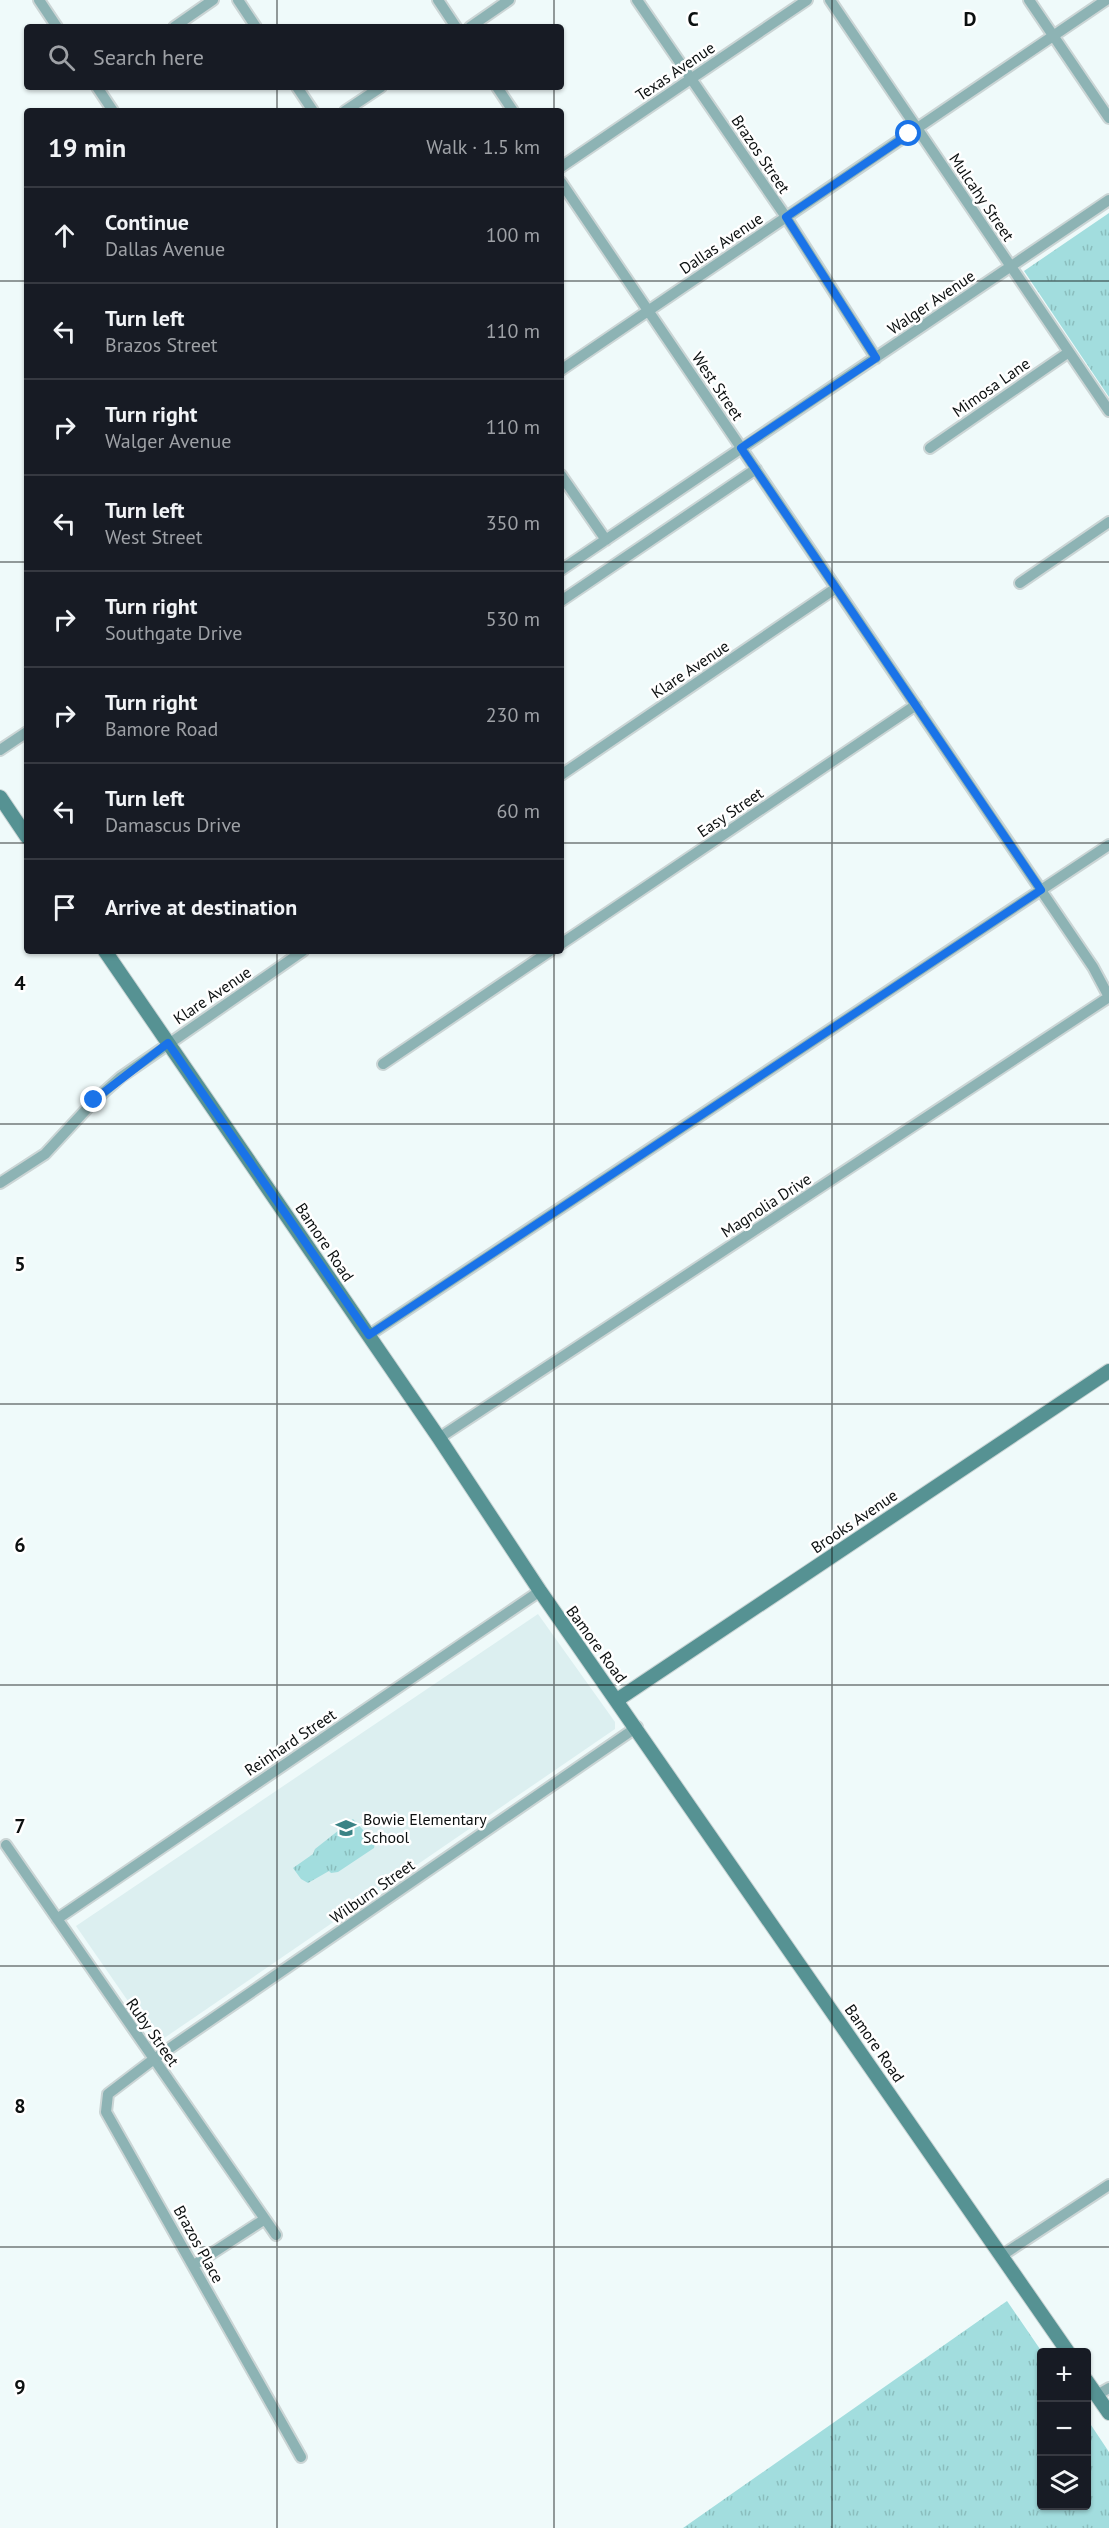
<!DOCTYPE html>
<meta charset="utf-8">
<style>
:root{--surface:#171b24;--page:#242831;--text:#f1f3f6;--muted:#9ea1a6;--line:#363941}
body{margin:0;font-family:"PT Sans",sans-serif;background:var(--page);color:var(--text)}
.controls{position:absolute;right:18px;bottom:18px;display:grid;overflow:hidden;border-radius:6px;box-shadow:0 2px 4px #0004}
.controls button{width:54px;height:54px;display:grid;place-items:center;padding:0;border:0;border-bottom:2px solid var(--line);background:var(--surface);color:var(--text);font:30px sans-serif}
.stop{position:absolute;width:18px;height:18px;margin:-14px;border:4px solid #1a73e8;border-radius:50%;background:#fff}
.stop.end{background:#1a73e8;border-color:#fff;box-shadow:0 2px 6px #0008}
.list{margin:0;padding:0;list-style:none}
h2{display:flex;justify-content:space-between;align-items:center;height:78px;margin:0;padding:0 24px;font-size:26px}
h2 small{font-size:20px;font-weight:400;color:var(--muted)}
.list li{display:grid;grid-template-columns:39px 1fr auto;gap:18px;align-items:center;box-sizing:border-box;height:96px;padding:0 24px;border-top:2px solid var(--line)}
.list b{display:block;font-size:22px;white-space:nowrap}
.list p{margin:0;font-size:20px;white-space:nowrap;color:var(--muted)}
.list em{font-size:20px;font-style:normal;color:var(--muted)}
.icon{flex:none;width:33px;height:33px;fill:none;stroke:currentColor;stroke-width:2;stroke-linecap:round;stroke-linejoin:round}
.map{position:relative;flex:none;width:1109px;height:2528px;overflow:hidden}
.search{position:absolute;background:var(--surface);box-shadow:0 2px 4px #0004;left:24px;top:24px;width:540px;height:66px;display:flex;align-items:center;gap:15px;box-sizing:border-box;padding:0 21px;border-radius:6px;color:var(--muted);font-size:22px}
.panel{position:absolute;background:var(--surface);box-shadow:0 2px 4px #0004;left:24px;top:108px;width:540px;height:846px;border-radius:6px}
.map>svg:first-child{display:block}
.built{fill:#dceff0}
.grass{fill:url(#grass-tufts)}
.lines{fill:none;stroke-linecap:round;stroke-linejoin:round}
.street-casing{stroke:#cbd5d5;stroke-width:14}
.secondary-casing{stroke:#cbd5d5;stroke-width:16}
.street{stroke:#8db3b4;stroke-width:10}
.secondary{stroke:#569293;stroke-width:14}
.route{stroke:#1a73e8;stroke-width:8}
.grid{fill:none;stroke:#0c1010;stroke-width:1.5;stroke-opacity:0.55}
.labels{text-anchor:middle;stroke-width:5;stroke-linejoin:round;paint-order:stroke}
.street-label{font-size:16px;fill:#0c1010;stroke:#fff}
.poi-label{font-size:16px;fill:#0c1010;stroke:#fff;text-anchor:start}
.grid-label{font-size:20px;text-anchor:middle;font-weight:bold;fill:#0c1010;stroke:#fff;stroke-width:5;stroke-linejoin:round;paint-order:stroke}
</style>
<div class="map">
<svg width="1109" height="2528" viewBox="0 0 1109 2528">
<defs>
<pattern id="grass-tufts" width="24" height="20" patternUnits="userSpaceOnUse" patternTransform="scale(1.5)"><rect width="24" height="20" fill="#a2ddde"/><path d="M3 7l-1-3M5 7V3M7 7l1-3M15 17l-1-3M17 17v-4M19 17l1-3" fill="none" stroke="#8abdbd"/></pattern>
</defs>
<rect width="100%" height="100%" fill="#effafa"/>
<path class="built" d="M 538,1614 L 615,1722 L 615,1729 L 157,2043 L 76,1926 Z"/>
<path class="grass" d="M 1109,213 L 1109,397 L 1024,271 Z
M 353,1819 L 375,1843 L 374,1848 L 338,1872 L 331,1873 L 329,1871 L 308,1883 L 301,1879 L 293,1868 L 313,1854 L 315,1849 Z
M 1007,2301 L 1042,2352 L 1042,2506 L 1086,2506 L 1087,2419 L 1109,2452 L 1109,2528 L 683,2528 Z"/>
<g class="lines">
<g class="street-casing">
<path id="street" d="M 39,0 L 57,27
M 238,0 L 256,27
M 438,0 L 456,27
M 637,0 L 786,217 L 876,358
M 830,0 L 1109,411
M 1029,0 L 1109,118
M 174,27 L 213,0
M 470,27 L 509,0
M 97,87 L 113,111
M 297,87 L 313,111
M 497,87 L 513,111
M 345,111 L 381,87
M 561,167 L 807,0
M 561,370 L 1106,0
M 930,448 L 1069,352
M 561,475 L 606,540
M 561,570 L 1109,200
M 1020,583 L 1109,522
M 561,601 L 756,469
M 0,750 L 27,732
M 561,775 L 836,588
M 561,944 L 916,705
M 383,1064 L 550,951
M 0,1183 L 45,1154 L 95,1100 L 121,1077 L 303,951
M 369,1335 L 1109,845
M 439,1438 L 1109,997 L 1093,967 L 561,182
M 6,1845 L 276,2235
M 57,1919 L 540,1591
M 1001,2256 L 1109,2185
M 194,2265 L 265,2219
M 1097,2395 L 1109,2388
M 301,2457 L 106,2112 L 108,2094 L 154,2059 L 637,1727"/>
</g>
<g class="secondary-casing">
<path id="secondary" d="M 0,797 L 27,837
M 105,951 L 439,1438 L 540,1591 L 1068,2352
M 617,1700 L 1109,1371
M 1086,2380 L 1109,2413"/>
</g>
<use href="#street" class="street"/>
<use href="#secondary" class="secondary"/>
</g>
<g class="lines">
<path class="route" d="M 94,1100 L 168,1043 L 369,1335 L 1041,890 L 741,448 L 876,358 L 786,217 L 909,134"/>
</g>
<path class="grid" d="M 277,0 L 277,27M 554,0 L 554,27M 832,0 L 832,2528M 277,87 L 277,111M 554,87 L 554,111M 0,281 L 27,281M 561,281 L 1109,281M 0,562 L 27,562M 561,562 L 1109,562M 0,843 L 27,843M 561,843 L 1109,843M 277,951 L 277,2528M 554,951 L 554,2528M 0,1124 L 1109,1124M 0,1404 L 1109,1404M 0,1685 L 1109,1685M 0,1966 L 1109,1966M 0,2247 L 1109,2247"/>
<defs>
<g id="school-bare" transform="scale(1.62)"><path d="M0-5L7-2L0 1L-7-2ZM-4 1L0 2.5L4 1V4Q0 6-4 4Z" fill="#3a8385" stroke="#fff" stroke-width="2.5" paint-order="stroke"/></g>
</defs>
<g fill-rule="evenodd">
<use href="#school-bare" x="346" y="1828"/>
</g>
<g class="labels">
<g class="street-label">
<text transform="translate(675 71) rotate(-34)" y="6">Texas Avenue</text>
<text transform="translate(761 154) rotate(56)" y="6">Brazos Street</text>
<text transform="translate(982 197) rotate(56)" y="6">Mulcahy Street</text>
<text transform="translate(721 243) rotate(-34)" y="6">Dallas Avenue</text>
<text transform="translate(931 302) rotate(-34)" y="6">Walger Avenue</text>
<text transform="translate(718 386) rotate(56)" y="6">West Street</text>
<text transform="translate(991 387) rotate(-35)" y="6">Mimosa Lane</text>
<text transform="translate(690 669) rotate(-34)" y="6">Klare Avenue</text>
<text transform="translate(730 812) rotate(-34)" y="6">Easy Street</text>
<text transform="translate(212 995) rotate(-34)" y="6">Klare Avenue</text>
<text transform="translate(766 1205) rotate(-33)" y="6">Magnolia Drive</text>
<text transform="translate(325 1242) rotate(56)" y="6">Bamore Road</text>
<text transform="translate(854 1521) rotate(-34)" y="6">Brooks Avenue</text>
<text transform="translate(597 1644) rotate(54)" y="6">Bamore Road</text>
<text transform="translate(290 1742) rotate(-34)" y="6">Reinhard Street</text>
<text transform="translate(372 1891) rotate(-35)" y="6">Wilburn Street</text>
<text transform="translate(153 2032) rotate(55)" y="6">Ruby Street</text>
<text transform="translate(875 2043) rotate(55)" y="6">Bamore Road</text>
<text transform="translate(199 2244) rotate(61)" y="6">Brazos Place</text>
</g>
<g class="poi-label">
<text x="363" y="1825">Bowie Elementary<tspan x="363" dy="18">School</tspan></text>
</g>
</g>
<g class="grid-label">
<text x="693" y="26">C</text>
<text x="970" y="26">D</text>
<text x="20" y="990">4</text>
<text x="20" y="1271">5</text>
<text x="20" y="1552">6</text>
<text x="20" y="1833">7</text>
<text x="20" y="2113">8</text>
<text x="20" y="2394">9</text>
</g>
</svg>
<div class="controls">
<button>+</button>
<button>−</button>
<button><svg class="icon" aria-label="layers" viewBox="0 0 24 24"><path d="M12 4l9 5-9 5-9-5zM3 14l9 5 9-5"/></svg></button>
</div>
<div class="stop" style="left:909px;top:134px"></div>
<div class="stop end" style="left:94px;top:1100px"></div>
<div class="search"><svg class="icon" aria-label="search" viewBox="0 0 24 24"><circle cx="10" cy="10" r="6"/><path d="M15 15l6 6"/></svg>Search here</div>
<section class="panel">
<h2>19 min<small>Walk · 1.5 km</small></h2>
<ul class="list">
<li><svg class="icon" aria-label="ahead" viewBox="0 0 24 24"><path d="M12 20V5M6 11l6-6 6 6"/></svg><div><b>Continue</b><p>Dallas Avenue</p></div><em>100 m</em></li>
<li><svg class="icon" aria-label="left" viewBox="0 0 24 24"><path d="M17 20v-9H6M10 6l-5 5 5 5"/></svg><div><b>Turn left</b><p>Brazos Street</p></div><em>110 m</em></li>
<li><svg class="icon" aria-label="right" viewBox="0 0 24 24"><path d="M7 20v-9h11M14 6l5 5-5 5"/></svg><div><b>Turn right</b><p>Walger Avenue</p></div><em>110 m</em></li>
<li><svg class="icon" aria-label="left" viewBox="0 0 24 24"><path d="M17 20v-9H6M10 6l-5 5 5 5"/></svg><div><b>Turn left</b><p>West Street</p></div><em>350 m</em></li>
<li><svg class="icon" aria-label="right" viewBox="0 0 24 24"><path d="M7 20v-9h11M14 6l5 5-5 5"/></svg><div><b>Turn right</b><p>Southgate Drive</p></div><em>530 m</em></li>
<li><svg class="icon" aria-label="right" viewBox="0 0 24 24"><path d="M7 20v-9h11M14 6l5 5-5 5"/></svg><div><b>Turn right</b><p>Bamore Road</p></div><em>230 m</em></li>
<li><svg class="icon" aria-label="left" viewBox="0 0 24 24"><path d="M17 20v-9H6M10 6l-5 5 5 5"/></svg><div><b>Turn left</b><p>Damascus Drive</p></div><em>60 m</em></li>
<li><svg class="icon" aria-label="arrive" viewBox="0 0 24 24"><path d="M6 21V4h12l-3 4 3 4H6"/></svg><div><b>Arrive at destination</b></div></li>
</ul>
</section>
</div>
